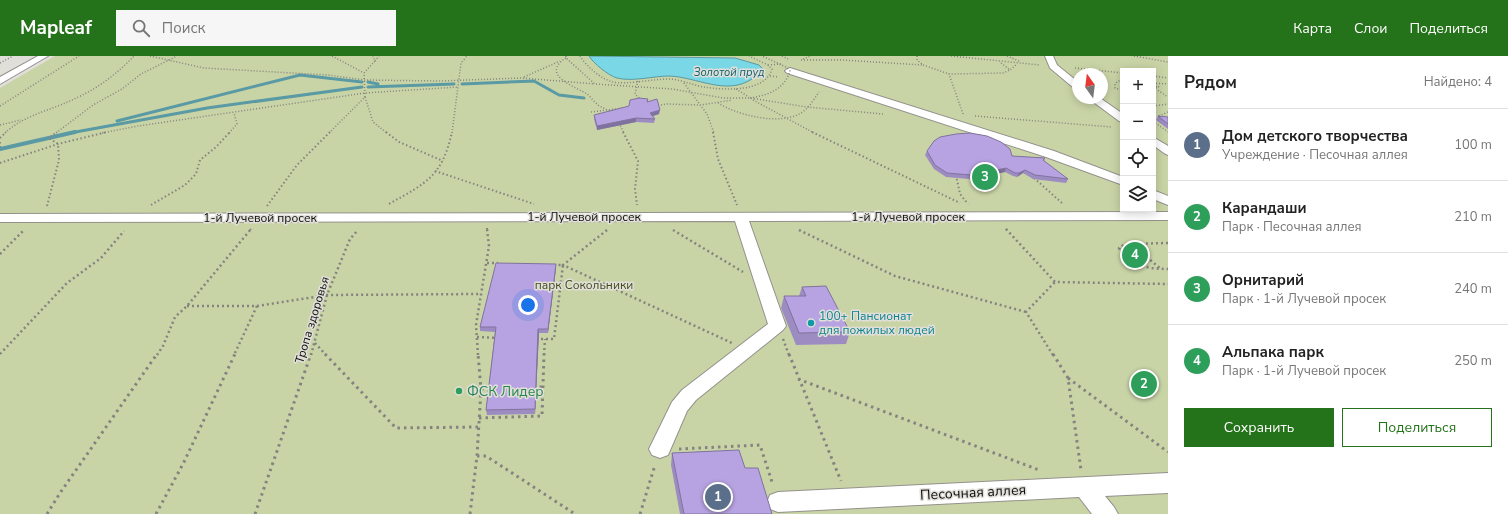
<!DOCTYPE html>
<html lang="ru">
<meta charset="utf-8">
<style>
:root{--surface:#fff;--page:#f6f6f6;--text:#222;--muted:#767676;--line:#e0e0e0;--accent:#247219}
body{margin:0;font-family:"Nunito Sans",sans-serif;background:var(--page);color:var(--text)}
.controls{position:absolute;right:12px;top:12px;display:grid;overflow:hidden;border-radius:0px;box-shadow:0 2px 10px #0003}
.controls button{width:36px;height:36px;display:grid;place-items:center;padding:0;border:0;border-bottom:1px solid var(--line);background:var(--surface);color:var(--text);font:20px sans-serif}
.compass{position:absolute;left:1072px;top:12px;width:36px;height:36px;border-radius:50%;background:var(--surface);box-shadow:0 2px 10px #0003;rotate:346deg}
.you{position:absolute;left:528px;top:249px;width:14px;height:14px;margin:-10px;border:3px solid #fff;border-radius:50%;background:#1a73e8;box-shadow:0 0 0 6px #1a73e833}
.badge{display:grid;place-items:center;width:26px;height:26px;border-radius:50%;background:var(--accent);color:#fff;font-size:13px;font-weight:700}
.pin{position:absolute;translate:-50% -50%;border:2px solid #fff;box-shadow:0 1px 4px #0006}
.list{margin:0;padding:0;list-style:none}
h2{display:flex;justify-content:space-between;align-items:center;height:52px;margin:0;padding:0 16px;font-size:17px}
h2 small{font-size:13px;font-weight:400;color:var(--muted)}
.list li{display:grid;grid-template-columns:26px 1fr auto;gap:12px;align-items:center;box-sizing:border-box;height:72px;padding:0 16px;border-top:1px solid var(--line)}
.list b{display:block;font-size:15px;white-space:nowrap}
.list p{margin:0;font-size:13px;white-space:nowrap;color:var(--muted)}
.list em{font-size:13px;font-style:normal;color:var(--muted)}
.actions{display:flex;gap:8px;padding:12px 16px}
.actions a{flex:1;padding:9px 0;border:1px solid var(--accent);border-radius:0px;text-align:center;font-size:14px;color:var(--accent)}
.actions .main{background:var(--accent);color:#fff}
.icon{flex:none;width:22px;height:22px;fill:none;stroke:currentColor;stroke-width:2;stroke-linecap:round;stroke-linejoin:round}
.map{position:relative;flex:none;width:1168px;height:458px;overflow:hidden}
header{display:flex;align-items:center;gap:24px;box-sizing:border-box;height:56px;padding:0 20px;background:var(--accent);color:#fff}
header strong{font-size:19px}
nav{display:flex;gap:22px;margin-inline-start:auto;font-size:14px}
.search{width:280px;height:36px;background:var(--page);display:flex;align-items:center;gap:10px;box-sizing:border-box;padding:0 14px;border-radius:0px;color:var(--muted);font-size:15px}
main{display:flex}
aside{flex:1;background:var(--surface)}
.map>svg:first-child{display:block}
.green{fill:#c9d4a6;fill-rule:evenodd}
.water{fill:#7ad7e5;stroke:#5a9aa4}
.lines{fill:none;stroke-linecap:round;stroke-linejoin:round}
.stream-far1{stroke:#5a9aa4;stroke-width:3}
.stream{stroke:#5a9aa4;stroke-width:4}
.minor-casing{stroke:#94918d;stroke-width:2}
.path-far3{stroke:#858380;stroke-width:1.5;stroke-dasharray:1 2;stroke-linecap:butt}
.path-far2{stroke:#858380;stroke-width:2;stroke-dasharray:1.5 2.5;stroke-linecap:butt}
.path-far1{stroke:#858380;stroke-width:2.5;stroke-dasharray:2 3;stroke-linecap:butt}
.path{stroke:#858380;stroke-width:3;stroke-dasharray:2.5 4;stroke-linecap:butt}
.minor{fill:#fff;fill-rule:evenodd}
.path-bridge{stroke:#858380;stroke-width:1.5;stroke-dasharray:1 2;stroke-linecap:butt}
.wall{fill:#9d8cc2}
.shaded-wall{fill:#80729e}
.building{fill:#b7a3e1;stroke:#80729e}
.culture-dot{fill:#0f9aa8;stroke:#e1dfd9;stroke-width:1.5}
.leisure-dot{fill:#2e9e5b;stroke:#e1dfd9;stroke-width:1.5}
.labels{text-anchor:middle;stroke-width:3;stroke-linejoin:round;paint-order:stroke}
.far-water-label{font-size:11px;font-style:italic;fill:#11616b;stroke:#e1dfd9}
.street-label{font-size:12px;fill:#0e0d0c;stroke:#e1dfd9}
.park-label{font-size:12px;fill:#434c1b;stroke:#e1dfd9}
.culture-label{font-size:12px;fill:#0d838f;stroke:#e1dfd9;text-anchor:start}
.near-leisure-label{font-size:14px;fill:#27864d;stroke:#e1dfd9;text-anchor:start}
.near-street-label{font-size:14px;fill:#0e0d0c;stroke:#e1dfd9}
</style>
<header>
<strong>Mapleaf</strong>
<div class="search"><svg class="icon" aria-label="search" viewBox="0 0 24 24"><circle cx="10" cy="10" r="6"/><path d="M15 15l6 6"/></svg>Поиск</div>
<nav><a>Карта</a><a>Слои</a><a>Поделиться</a></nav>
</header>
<main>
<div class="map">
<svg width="1168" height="458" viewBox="0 0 1168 458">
<rect width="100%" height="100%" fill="#e1dfd9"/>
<path class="green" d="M 55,0 L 1168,0 L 1168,458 L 0,458 L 0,32 ZM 1123,15 L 1153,15 L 1153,153 L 1123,153 ZM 1078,18 L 1102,18 L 1102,42 L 1078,42 Z"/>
<path class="water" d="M 589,0 L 735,2 L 759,9 L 764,14 C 761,18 757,20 752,23 C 726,40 697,21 669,20 C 654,20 632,26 617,22 C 609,20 593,7 589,0 Z"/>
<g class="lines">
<path class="stream-far1" d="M 368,26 L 378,28
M 462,28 L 534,25 L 559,39 L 584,42
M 368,31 L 454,28
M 117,65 L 300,19 L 362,26
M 70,77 L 207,52 L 362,31"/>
<path class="stream" d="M 0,93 L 75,76"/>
<g class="minor-casing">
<path id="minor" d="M 38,0 L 48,0 L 0,28 L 0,21 Z
M 1045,0 L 1053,0 L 1057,9 L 1078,26 L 1078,34 L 1075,33 L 1050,12 Z
M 790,12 L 1054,95 L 1123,121 L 1123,129 L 1046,101 L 787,17 L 785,15 L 787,13 Z
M 1088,42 L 1100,42 L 1123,58 L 1123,66 L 1119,65 Z
M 1153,81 L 1168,90 L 1168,99 L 1164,97 L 1153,89 Z
M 1153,134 L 1168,140 L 1168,149 L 1153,143 Z
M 1168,156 L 1168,164 L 749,165 L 786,270 L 783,274 L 696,344 L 687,355 L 668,399 L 660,402 L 652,399 L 649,393 L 672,346 L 682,334 L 768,268 L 735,165 L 0,166 L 0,158 Z
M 1168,417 L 1168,437 L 1105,440 L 1114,451 L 1118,458 L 1092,458 L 1079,441 L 778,456 L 770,453 L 767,446 L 770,439 L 778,436 Z"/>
</g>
<path class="path-far3" d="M 150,0 L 204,12 L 328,19 L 365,24 L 440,25 L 522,22 L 595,28
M 332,0 L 364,17
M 566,0 L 566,2 L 595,28 L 672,33 L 723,42 L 750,42 L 807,51 L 883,58
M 580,0 C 587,11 601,23 613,26 C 625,29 654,23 668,23 C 680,23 692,29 704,31 C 724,34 765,37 772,13 L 768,9 L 749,0
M 782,0 L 788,3
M 917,0 L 917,4 L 923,9 L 949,18
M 951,0 L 1040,9
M 1007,0 L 1019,5
M 1134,0 L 1168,6
M 566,2 C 539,19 576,31 587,38 C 591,41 594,46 598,49 C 602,52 607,53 611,57
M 803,3 L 810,0
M 801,4 L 842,4 L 923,9
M 375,5 L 379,0
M 0,7 L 13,0
M 1001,7 L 1010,14 L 1017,8
M 768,9 L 781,8
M 1075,12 L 1123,17
M 770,20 L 779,21
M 1153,20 L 1168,22
M 524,21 L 560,5
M 638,25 L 635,38 L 640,43
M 684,27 L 707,58 L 714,77
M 1153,27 L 1168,28
M 1153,31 L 1168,41
M 1153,31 L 1159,31 L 1154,28
M 736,33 L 749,41
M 1121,34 L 1115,32 L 1115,28 L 1118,25 L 1123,25
M 1123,34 L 1121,34 L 1123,41
M 365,41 L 373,66 L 387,77
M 753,44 L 814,77
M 718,47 C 737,59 780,70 801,57 C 809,52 814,43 819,36
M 0,50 L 79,0
M 655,50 L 667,48 L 701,49 L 732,44
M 1153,50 L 1168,48
M 591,56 L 623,52
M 963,58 L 949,18 L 1003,17 L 1010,14
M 975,60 L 1112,71
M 1160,63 L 1159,60 L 1168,56
M 1153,65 L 1168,76
M 619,67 L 624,77
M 0,69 L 21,64
M 5,77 C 24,59 52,54 74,43 C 97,33 117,18 134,0
M 56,77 L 93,49 L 122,33 L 141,18 L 177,0
M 102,77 L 138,70 L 365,37 L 458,31
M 229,77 L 237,68 L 234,57
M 329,77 L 365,41 L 364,17 L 375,5 L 373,0
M 452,77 L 461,7 L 467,0"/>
<path class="path-far2" d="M 386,76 L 399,86 L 443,105
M 623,76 L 638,105 L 635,133 L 637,149
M 713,76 L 718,103 L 737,149
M 812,76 L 960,147
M 0,82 L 6,76
M 0,86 L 0,94
M 0,107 L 58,88 L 107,76
M 435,115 L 534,148
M 956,119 L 960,138 L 968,148
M 1034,122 L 1063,148
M 389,148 C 426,127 442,121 452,76
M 151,149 L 185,129 L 196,118 L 200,104 L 216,91 L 230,76
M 47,150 L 59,104 L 58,88 L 49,82 L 57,76
M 267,150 L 297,109 L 330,76
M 487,172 L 487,174
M 1006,173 L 1007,174
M 250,174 L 251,173"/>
<path class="path-far1" d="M 1006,173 L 1055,226 L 1168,228
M 607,174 L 563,209 L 732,287
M 673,174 L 743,216
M 799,174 L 895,220 L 1026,256
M 1168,187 L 1125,188 L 1119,192 C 1128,210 1150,213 1168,213
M 1131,188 L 1161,213
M 0,198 L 23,175
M 487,207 L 498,207
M 187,250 L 257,250 L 234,299
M 257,250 L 327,239 L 480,238
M 477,281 L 497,282
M 536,283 L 554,283 L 563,209 L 555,209
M 783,283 L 789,299
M 315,287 L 326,299
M 0,298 L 67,227 L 101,202 L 124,175
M 157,299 L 163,290 L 175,261 L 187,250 L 251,173
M 311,299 L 327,239 L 350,183 L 358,174
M 478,299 L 476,269 L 489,190 L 487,173
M 544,299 L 545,283
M 1053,299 L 1026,256 L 1055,226"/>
<path class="path" d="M 325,298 L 396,372 L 478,371
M 789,298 L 841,425
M 1053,298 L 1068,322 L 1081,414
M 1068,322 L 1168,396
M 798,323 L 1039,414
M 533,331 L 543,331
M 481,333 L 490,332
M 479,362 L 542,360 L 544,298
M 679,393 L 760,389 L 773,429
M 477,400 L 486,400 L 575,458
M 47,458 L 60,437 L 157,298
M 156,458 L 184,406 L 235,298
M 255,458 L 311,298
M 470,458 L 477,400 L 481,333 L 478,298
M 640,458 L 655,409"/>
<use href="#minor" class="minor"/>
<path class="path-bridge" d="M 750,42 C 768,39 784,34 790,15 L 786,11 L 762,0"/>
</g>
<path class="wall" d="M 659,58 L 653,60 L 655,63 L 654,67 L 636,66 L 597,74 L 594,63 L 594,59 Z
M 1158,60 L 1168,61 L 1168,73 L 1156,64 Z
M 927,95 L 1012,100 L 1045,102 L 1044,105 L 1068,123 L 1066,127 L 1033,123 L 1023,117 L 1017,121 L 1013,120 L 1005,116 L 996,118 L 986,116 L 981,128 L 969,123 L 946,121 L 934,113 L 925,99 Z
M 556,208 L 556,212 L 548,277 L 539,277 L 535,358 L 487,359 L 486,354 L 495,276 L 480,275 L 480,271 Z
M 802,231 L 850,276 L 846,288 L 796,289 L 781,252 L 784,240 L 799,240 Z
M 672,397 L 745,412 L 772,458 L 680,458 L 671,409 Z"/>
<path class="shaded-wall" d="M 660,54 L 659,58 L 650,61 L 650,57 Z
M 636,62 L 636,66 L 597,74 L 597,70 Z
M 1006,112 L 1005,116 L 996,118 L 997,114 Z
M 1025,114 L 1023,117 L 1017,121 L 1019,117 Z
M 556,208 L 556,212 L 548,277 L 548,273 Z
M 538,273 L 539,277 L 535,358 L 535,353 Z"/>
<path class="building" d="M 639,42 L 648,43 L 647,46 L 657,43 L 660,54 L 650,57 L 655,63 L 636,62 L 597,70 L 594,59 L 629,50 L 630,44 Z
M 1158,60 L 1168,61 L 1168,68 Z
M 970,77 L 987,80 L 1001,86 L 1010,93 L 1012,100 L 1045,102 L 1043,104 L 1068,123 L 1035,119 L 1025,114 L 1019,117 L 1015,117 L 1006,112 L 997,114 L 988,112 L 983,124 L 971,119 L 947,117 L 935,109 L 927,95 L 934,85 L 940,81 L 956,78 Z
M 496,207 L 556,208 L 548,273 L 538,273 L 535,353 L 486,354 L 496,271 L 480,271 Z
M 826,230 L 850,276 L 799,277 L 784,240 L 806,240 L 802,231 Z
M 739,394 L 745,412 L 758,412 L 772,458 L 684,458 L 672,397 Z"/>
<circle class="culture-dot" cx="811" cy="267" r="4"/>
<circle class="leisure-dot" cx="459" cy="335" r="4"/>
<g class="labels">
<g class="far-water-label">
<text x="729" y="20">Золотой пруд</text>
</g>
<g class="street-label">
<text x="584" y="165">1-й Лучевой просек</text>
<text x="908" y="165">1-й Лучевой просек</text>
<text x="260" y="166">1-й Лучевой просек</text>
<text transform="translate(312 264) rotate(-73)" y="4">Тропа здоровья</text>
</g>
<g class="park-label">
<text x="584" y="233">парк Сокольники</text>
</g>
<g class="culture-label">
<text x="819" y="264">100+ Пансионат<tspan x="819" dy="14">для пожилых людей</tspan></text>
</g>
<g class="near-leisure-label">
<text x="467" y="340">ФСК Лидер</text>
</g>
<g class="near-street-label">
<text transform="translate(973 436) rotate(-3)" y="5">Песочная аллея</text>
</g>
</g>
</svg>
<div class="controls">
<button>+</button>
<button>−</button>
<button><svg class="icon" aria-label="locate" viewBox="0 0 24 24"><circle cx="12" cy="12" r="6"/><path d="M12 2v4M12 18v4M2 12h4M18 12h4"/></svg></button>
<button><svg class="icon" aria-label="layers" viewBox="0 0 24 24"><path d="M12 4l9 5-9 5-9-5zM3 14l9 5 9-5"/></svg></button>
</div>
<svg class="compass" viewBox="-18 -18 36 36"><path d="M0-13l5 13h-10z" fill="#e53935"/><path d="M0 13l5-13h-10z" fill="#767676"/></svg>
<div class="you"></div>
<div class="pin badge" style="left:718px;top:441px;background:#5c6f8a">1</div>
<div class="pin badge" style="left:1144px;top:328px;background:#2e9e5b">2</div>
<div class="pin badge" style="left:985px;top:121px;background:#2e9e5b">3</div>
<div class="pin badge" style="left:1135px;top:199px;background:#2e9e5b">4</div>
</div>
<aside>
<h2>Рядом<small>Найдено: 4</small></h2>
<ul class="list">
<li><span class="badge" style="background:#5c6f8a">1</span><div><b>Дом детского творчества</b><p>Учреждение · Песочная аллея</p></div><em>100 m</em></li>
<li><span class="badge" style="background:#2e9e5b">2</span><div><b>Карандаши</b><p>Парк · Песочная аллея</p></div><em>210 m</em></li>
<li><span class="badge" style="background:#2e9e5b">3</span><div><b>Орнитарий</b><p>Парк · 1-й Лучевой просек</p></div><em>240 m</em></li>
<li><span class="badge" style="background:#2e9e5b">4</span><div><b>Альпака парк</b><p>Парк · 1-й Лучевой просек</p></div><em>250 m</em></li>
</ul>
<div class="actions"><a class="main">Сохранить</a><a>Поделиться</a></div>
</aside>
</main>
